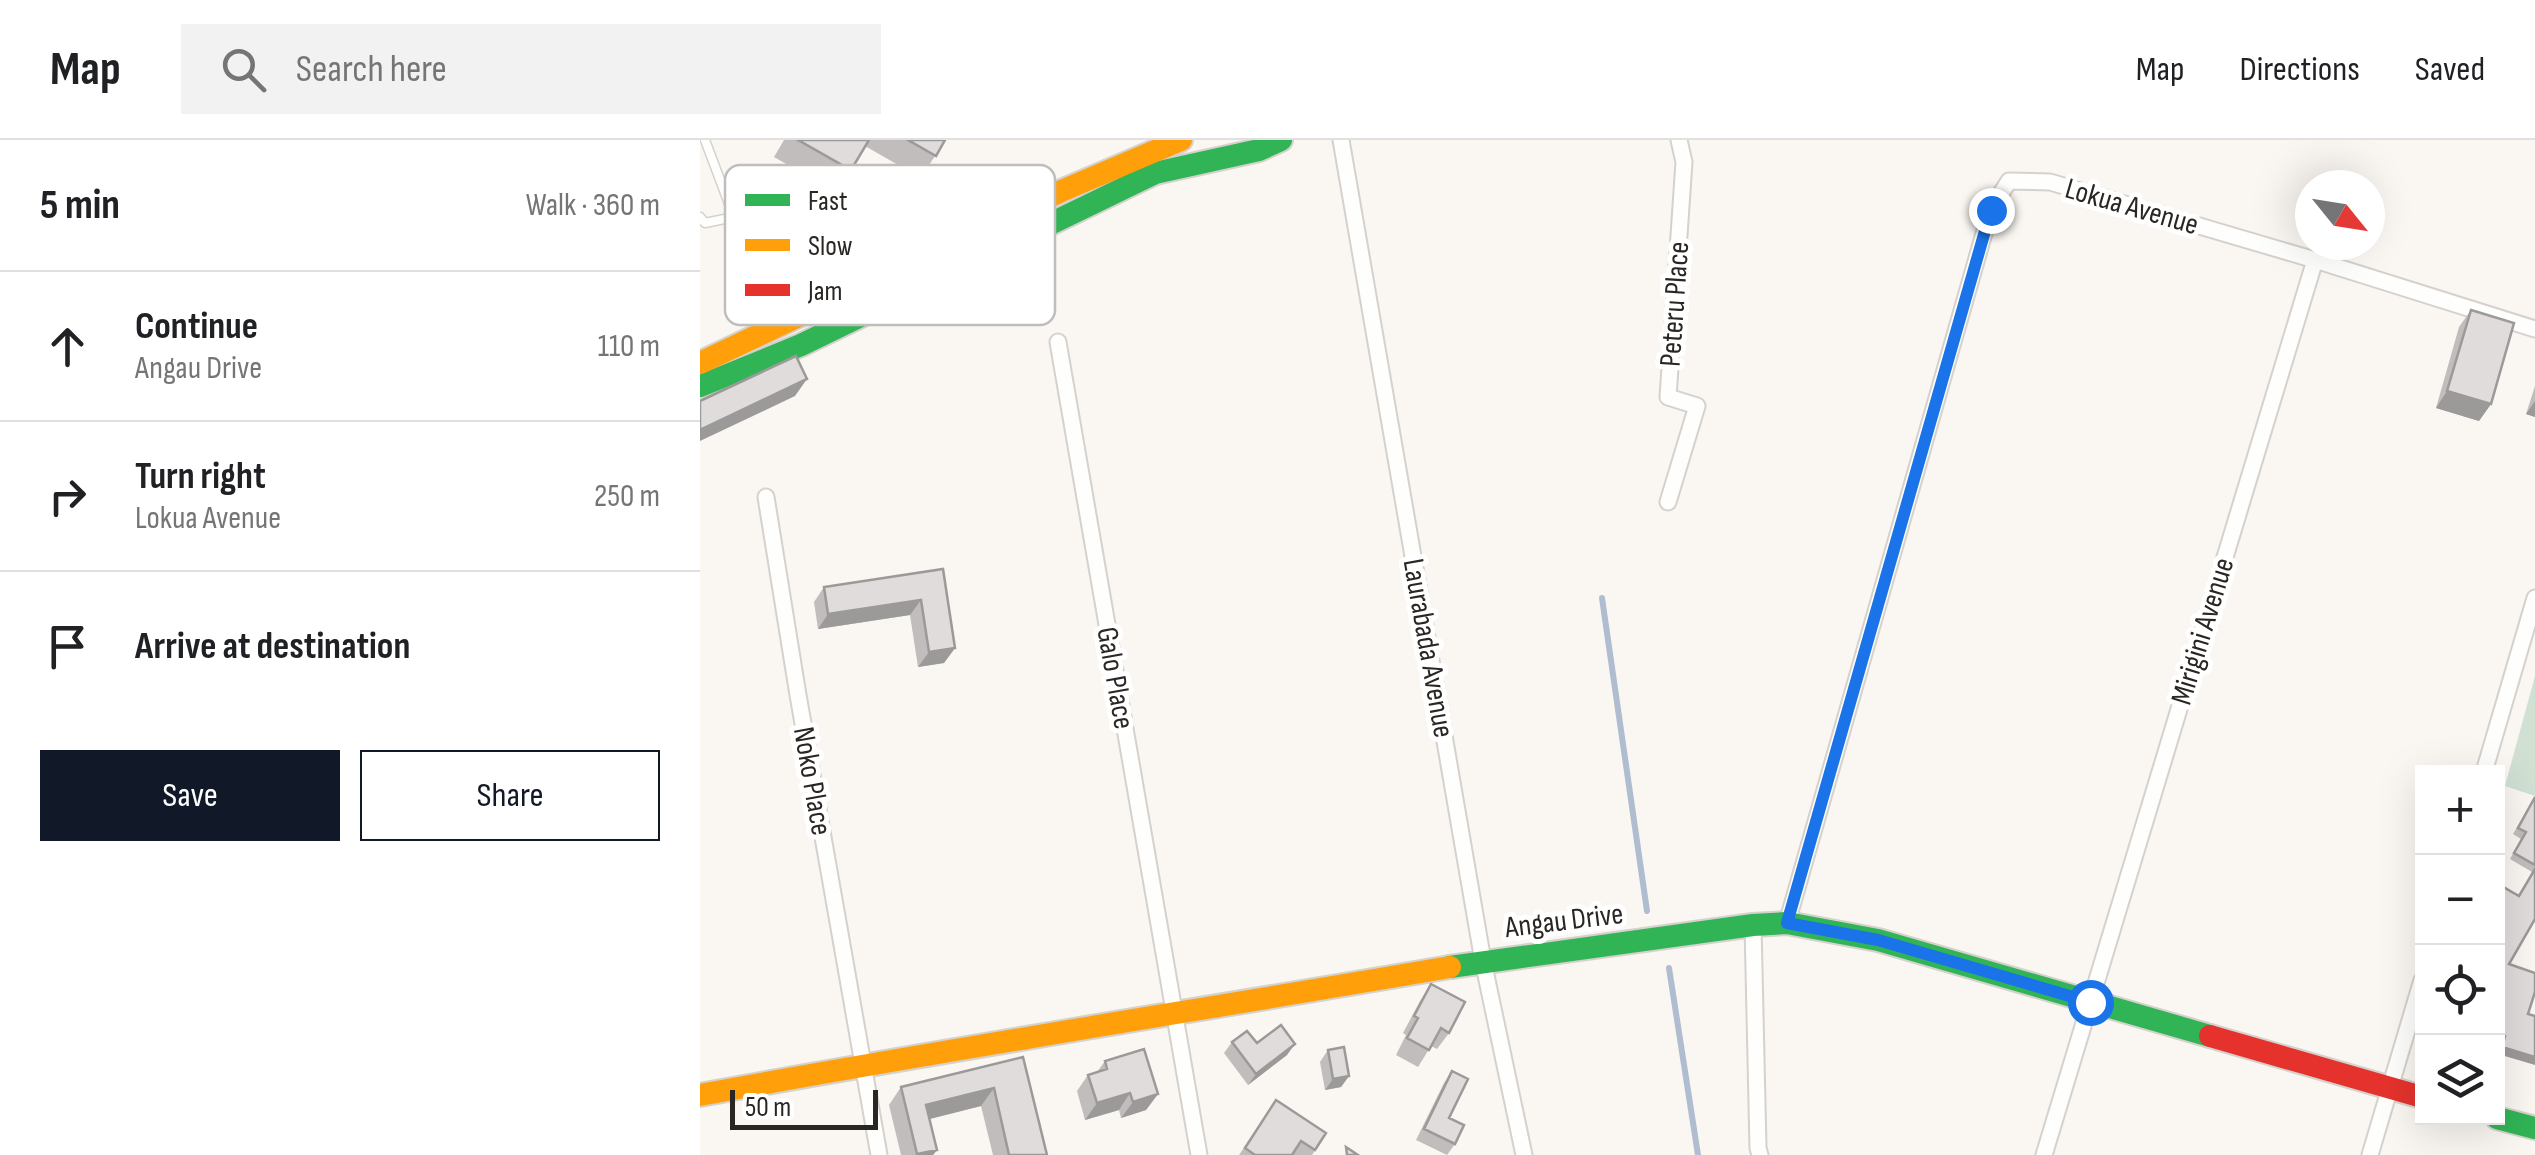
<!DOCTYPE html>
<meta charset="utf-8">
<style>
:root{--surface:#fff;--page:#f2f2f2;--text:#202124;--muted:#757577;--line:#e0e0e0;--accent:#111827}
body{margin:0;font-family:"Sofia Sans Condensed",sans-serif;background:var(--page);color:var(--text)}
.controls{position:absolute;right:30px;bottom:30px;display:grid;overflow:hidden;border-radius:0px;box-shadow:0 10px 40px #0002}
.controls button{width:90px;height:90px;display:grid;place-items:center;padding:0;border:0;border-bottom:2px solid var(--line);background:var(--surface);color:var(--text);font:50px sans-serif}
.compass{position:absolute;left:1595px;top:30px;width:90px;height:90px;border-radius:50%;background:var(--surface);box-shadow:0 10px 40px #0002;rotate:120deg}
.scale{position:absolute;left:30px;bottom:25px;width:148px;box-sizing:border-box;padding-left:10px;border:5px solid #292623;border-top:0;font-size:28px;line-height:35px;white-space:nowrap;color:#292623;-webkit-text-stroke:8px #fff;paint-order:stroke}
.stop{position:absolute;width:30px;height:30px;margin:-22px;border:8px solid #1a73e8;border-radius:50%;background:#fff}
.stop.end{background:#1a73e8;border-color:#fff;box-shadow:0 2px 10px #0008}
.list{margin:0;padding:0;list-style:none}
h2{display:flex;justify-content:space-between;align-items:center;height:130px;margin:0;padding:0 40px;font-size:42px}
h2 small{font-size:32px;font-weight:400;color:var(--muted)}
.list li{display:grid;grid-template-columns:65px 1fr auto;gap:30px;align-items:center;box-sizing:border-box;height:150px;padding:0 40px;border-top:2px solid var(--line)}
.list b{display:block;font-size:38px;white-space:nowrap}
.list p{margin:0;font-size:32px;white-space:nowrap;color:var(--muted)}
.list em{font-size:32px;font-style:normal;color:var(--muted)}
.actions{display:flex;gap:20px;padding:30px 40px}
.actions a{flex:1;padding:22px 0;border:2px solid var(--accent);border-radius:0px;text-align:center;font-size:35px;color:var(--accent)}
.actions .main{background:var(--accent);color:#fff}
.icon{flex:none;width:55px;height:55px;fill:none;stroke:currentColor;stroke-width:2;stroke-linecap:round;stroke-linejoin:round}
.map{position:relative;flex:none;width:1835px;height:1015px;overflow:hidden}
header{display:flex;align-items:center;gap:60px;box-sizing:border-box;height:140px;padding:0 50px;background:var(--surface);border-bottom:2px solid var(--line)}
header strong{font-size:48px}
nav{display:flex;gap:55px;margin-inline-start:auto;font-size:35px}
.search{width:700px;height:90px;background:var(--page);display:flex;align-items:center;gap:25px;box-sizing:border-box;padding:0 35px;border-radius:0px;color:var(--muted);font-size:38px}
main{display:flex}
aside{flex:1;background:var(--surface)}
.map>svg:first-child{display:block}
.green{fill:#d0e0d3}
.lines{fill:none;stroke-linecap:round;stroke-linejoin:round}
.stream{stroke:#b0bdd0;stroke-width:6}
.lane-casing{stroke:#d5d1cd;stroke-width:11}
.street-casing{stroke:#d5d1cd;stroke-width:19}
.fast-casing{stroke:#d5d1cd;stroke-width:26}
.slow-casing{stroke:#d5d1cd;stroke-width:26}
.jam-casing{stroke:#d5d1cd;stroke-width:26}
.lane{stroke:#fefefd;stroke-width:8}
.street{stroke:#fefefd;stroke-width:15}
.fast{stroke:#30b455;stroke-width:22}
.slow{stroke:#ff9f0a;stroke-width:22}
.jam{stroke:#e5322d;stroke-width:22}
.wall{fill:#c0bdbc}
.shaded-wall{fill:#9c9a99}
.building{fill:#dfdcdb;stroke:#9c9a99;stroke-width:2.5}
.route{stroke:#1a73e8;stroke-width:12}
.labels{text-anchor:middle;stroke-width:10;stroke-linejoin:round;paint-order:stroke}
.street-label{font-size:30px;fill:#292623;stroke:#fff}
.key{fill:#fff;stroke:#bfbebd;stroke-width:2.5}
.key-label{font-size:28px;fill:#292623}
</style>
<header>
<strong>Map</strong>
<div class="search"><svg class="icon" aria-label="search" viewBox="0 0 24 24"><circle cx="10" cy="10" r="6"/><path d="M15 15l6 6"/></svg>Search here</div>
<nav><a>Map</a><a>Directions</a><a>Saved</a></nav>
</header>
<main>
<aside>
<h2>5 min<small>Walk · 360 m</small></h2>
<ul class="list">
<li><svg class="icon" aria-label="ahead" viewBox="0 0 24 24"><path d="M12 20V5M6 11l6-6 6 6"/></svg><div><b>Continue</b><p>Angau Drive</p></div><em>110 m</em></li>
<li><svg class="icon" aria-label="right" viewBox="0 0 24 24"><path d="M7 20v-9h11M14 6l5 5-5 5"/></svg><div><b>Turn right</b><p>Lokua Avenue</p></div><em>250 m</em></li>
<li><svg class="icon" aria-label="arrive" viewBox="0 0 24 24"><path d="M6 21V4h12l-3 4 3 4H6"/></svg><div><b>Arrive at destination</b></div></li>
</ul>
<div class="actions"><a class="main">Save</a><a>Share</a></div>
</aside>
<div class="map">
<svg width="1835" height="1015" viewBox="0 0 1835 1015">
<rect width="100%" height="100%" fill="#faf6f1"/>
<path class="green" d="M 1835,536 L 1835,656 L 1805,646 Z"/>
<g class="lines">
<path class="stream" d="M 902,458 L 947,771
M 969,828 L 998,1015"/>
<g class="lane-casing">
<path id="lane" d="M 5,0 L 34,77 L 69,189
M 0,77 L 5,83 L 34,77"/>
</g>
<g class="street-casing">
<path id="street" d="M 641,0 L 783,821 L 824,1015
M 358,202 L 499,1015
M 66,357 L 98,555 L 179,1015
M 968,362 L 997,266 L 968,257 L 984,22 L 979,0
M 1784,632 L 1835,458
M 1087,783 L 1291,69 L 1309,41 L 1350,42 L 1615,120 L 1835,189
M 1053,785 L 1058,1008 L 1060,1015
M 1344,1015 L 1615,120
M 1670,1015 L 1722,840"/>
</g>
<g class="fast-casing">
<path id="fast" d="M 0,246 L 101,205 L 455,33 L 559,10 L 581,0
M 750,827 L 1053,785 L 1087,783 L 1178,800 L 1510,896
M 1797,978 L 1835,988"/>
</g>
<g class="slow-casing">
<path id="slow" d="M 0,223 L 359,52 L 481,0
M 0,955 C 249,909 500,870 750,827"/>
</g>
<g class="jam-casing">
<path id="jam" d="M 1510,896 L 1722,957"/>
</g>
<use href="#lane" class="lane"/>
<use href="#street" class="street"/>
<use href="#fast" class="fast"/>
<use href="#slow" class="slow"/>
<use href="#jam" class="jam"/>
</g>
<path class="wall" d="M 84,0 L 245,0 L 221,38 L 165,6 L 136,52 L 74,17 Z
M 1771,170 L 1791,264 L 1779,281 L 1736,268 L 1759,187 Z
M 1835,246 L 1835,277 L 1826,274 Z
M 243,429 L 255,508 L 244,523 L 218,527 L 210,475 L 118,489 L 114,462 L 124,447 Z
M 1835,656 L 1835,779 L 1809,824 L 1828,874 L 1798,914 L 1801,903 L 1798,901 L 1819,756 L 1832,732 L 1810,719 L 1821,699 L 1813,694 Z
M 731,844 L 749,893 L 737,909 L 731,906 L 718,927 L 696,915 L 706,895 L 703,893 L 720,861 Z
M 532,902 L 557,903 L 587,915 L 548,945 L 524,913 Z
M 628,910 L 649,936 L 641,947 L 625,950 L 620,922 Z
M 323,917 L 347,1015 L 293,1015 L 281,966 L 229,979 L 237,1010 L 233,1015 L 201,1015 L 189,965 L 201,947 Z
M 405,921 L 458,954 L 446,970 L 421,978 L 419,970 L 385,980 L 377,951 L 388,935 L 397,932 Z
M 752,931 L 749,978 L 755,1004 L 747,1015 L 716,1000 L 744,943 Z
M 576,960 L 626,993 L 612,1015 L 539,1015 Z"/>
<path class="shaded-wall" d="M 107,239 L 95,256 L 0,301 L 0,290 Z
M 1747,251 L 1791,264 L 1779,281 L 1736,268 Z
M 1835,261 L 1835,277 L 1826,274 Z
M 221,460 L 210,475 L 118,489 L 128,474 Z
M 255,508 L 244,523 L 218,527 L 229,512 Z
M 1798,894 L 1805,896 L 1801,903 L 1798,901 Z
M 595,904 L 587,915 L 548,945 L 556,934 Z
M 1802,907 L 1835,917 L 1835,925 L 1798,914 Z
M 649,936 L 641,947 L 625,950 L 633,939 Z
M 294,948 L 281,966 L 214,983 L 226,965 Z
M 430,953 L 419,970 L 385,980 L 397,963 Z
M 458,954 L 446,970 L 421,978 L 433,962 Z
M 237,1010 L 233,1015 L 217,1015 L 217,1014 Z"/>
<path class="building" d="M 98,0 L 169,0 L 151,30 Z
M 208,0 L 245,0 L 236,16 Z
M 1771,170 L 1814,183 L 1791,264 L 1747,251 Z
M 96,216 L 107,239 L 0,290 L 0,261 Z
M 243,429 L 255,508 L 229,512 L 221,460 L 128,474 L 124,447 Z
M 1835,657 L 1835,725 L 1814,713 L 1826,692 L 1818,688 Z
M 1835,729 L 1835,779 L 1809,824 L 1835,833 L 1835,852 L 1828,874 L 1835,876 L 1835,917 L 1802,907 L 1805,896 L 1798,894 L 1798,744 L 1819,756 Z
M 731,844 L 765,862 L 749,893 L 741,888 L 729,910 L 707,898 L 718,878 L 714,876 Z
M 581,885 L 595,904 L 556,934 L 532,902 L 547,891 L 557,903 Z
M 644,907 L 649,936 L 633,939 L 628,910 Z
M 444,909 L 458,954 L 433,962 L 430,953 L 397,963 L 388,935 L 407,929 L 405,921 Z
M 323,917 L 347,1015 L 309,1015 L 294,948 L 226,965 L 237,1010 L 217,1014 L 201,947 Z
M 752,931 L 768,939 L 749,978 L 764,985 L 755,1004 L 724,989 Z
M 576,960 L 626,993 L 615,1010 L 601,1001 L 592,1015 L 555,1015 L 545,1008 Z
M 646,1007 L 658,1015 L 647,1015 Z"/>
<g class="lines">
<path class="route" d="M 1291,70 L 1087,783 L 1178,800 L 1390,862"/>
</g>
<g class="labels">
<g class="street-label">
<text transform="translate(1432 66) rotate(16)" y="10">Lokua Avenue</text>
<text transform="translate(974 164) rotate(-86)" y="10">Peteru Place</text>
<text transform="translate(1502 491) rotate(-73)" y="10">Mirigini Avenue</text>
<text transform="translate(729 508) rotate(80)" y="10">Laurabada Avenue</text>
<text transform="translate(416 538) rotate(80)" y="10">Galo Place</text>
<text transform="translate(113 641) rotate(80)" y="10">Noko Place</text>
<text transform="translate(864 780) rotate(-7)" y="10">Angau Drive</text>
</g>
</g>
<rect x="25" y="25" width="330" height="160" rx="15" class="key"/>
<rect x="45" y="54" width="45" height="12" fill="#30b455"/>
<rect x="45" y="99" width="45" height="12" fill="#ff9f0a"/>
<rect x="45" y="144" width="45" height="12" fill="#e5322d"/>
<g class="key-label">
<text x="108" y="70">Fast</text>
<text x="108" y="115">Slow</text>
<text x="108" y="160">Jam</text>
</g>
</svg>
<div class="controls">
<button>+</button>
<button>−</button>
<button><svg class="icon" aria-label="locate" viewBox="0 0 24 24"><circle cx="12" cy="12" r="6"/><path d="M12 2v4M12 18v4M2 12h4M18 12h4"/></svg></button>
<button><svg class="icon" aria-label="layers" viewBox="0 0 24 24"><path d="M12 4l9 5-9 5-9-5zM3 14l9 5 9-5"/></svg></button>
</div>
<svg class="compass" viewBox="-18 -18 36 36"><path d="M0-13l5 13h-10z" fill="#e53935"/><path d="M0 13l5-13h-10z" fill="#757577"/></svg>
<div class="scale">50 m</div>
<div class="stop" style="left:1390px;top:862px"></div>
<div class="stop end" style="left:1291px;top:70px"></div>
</div>
</main>
